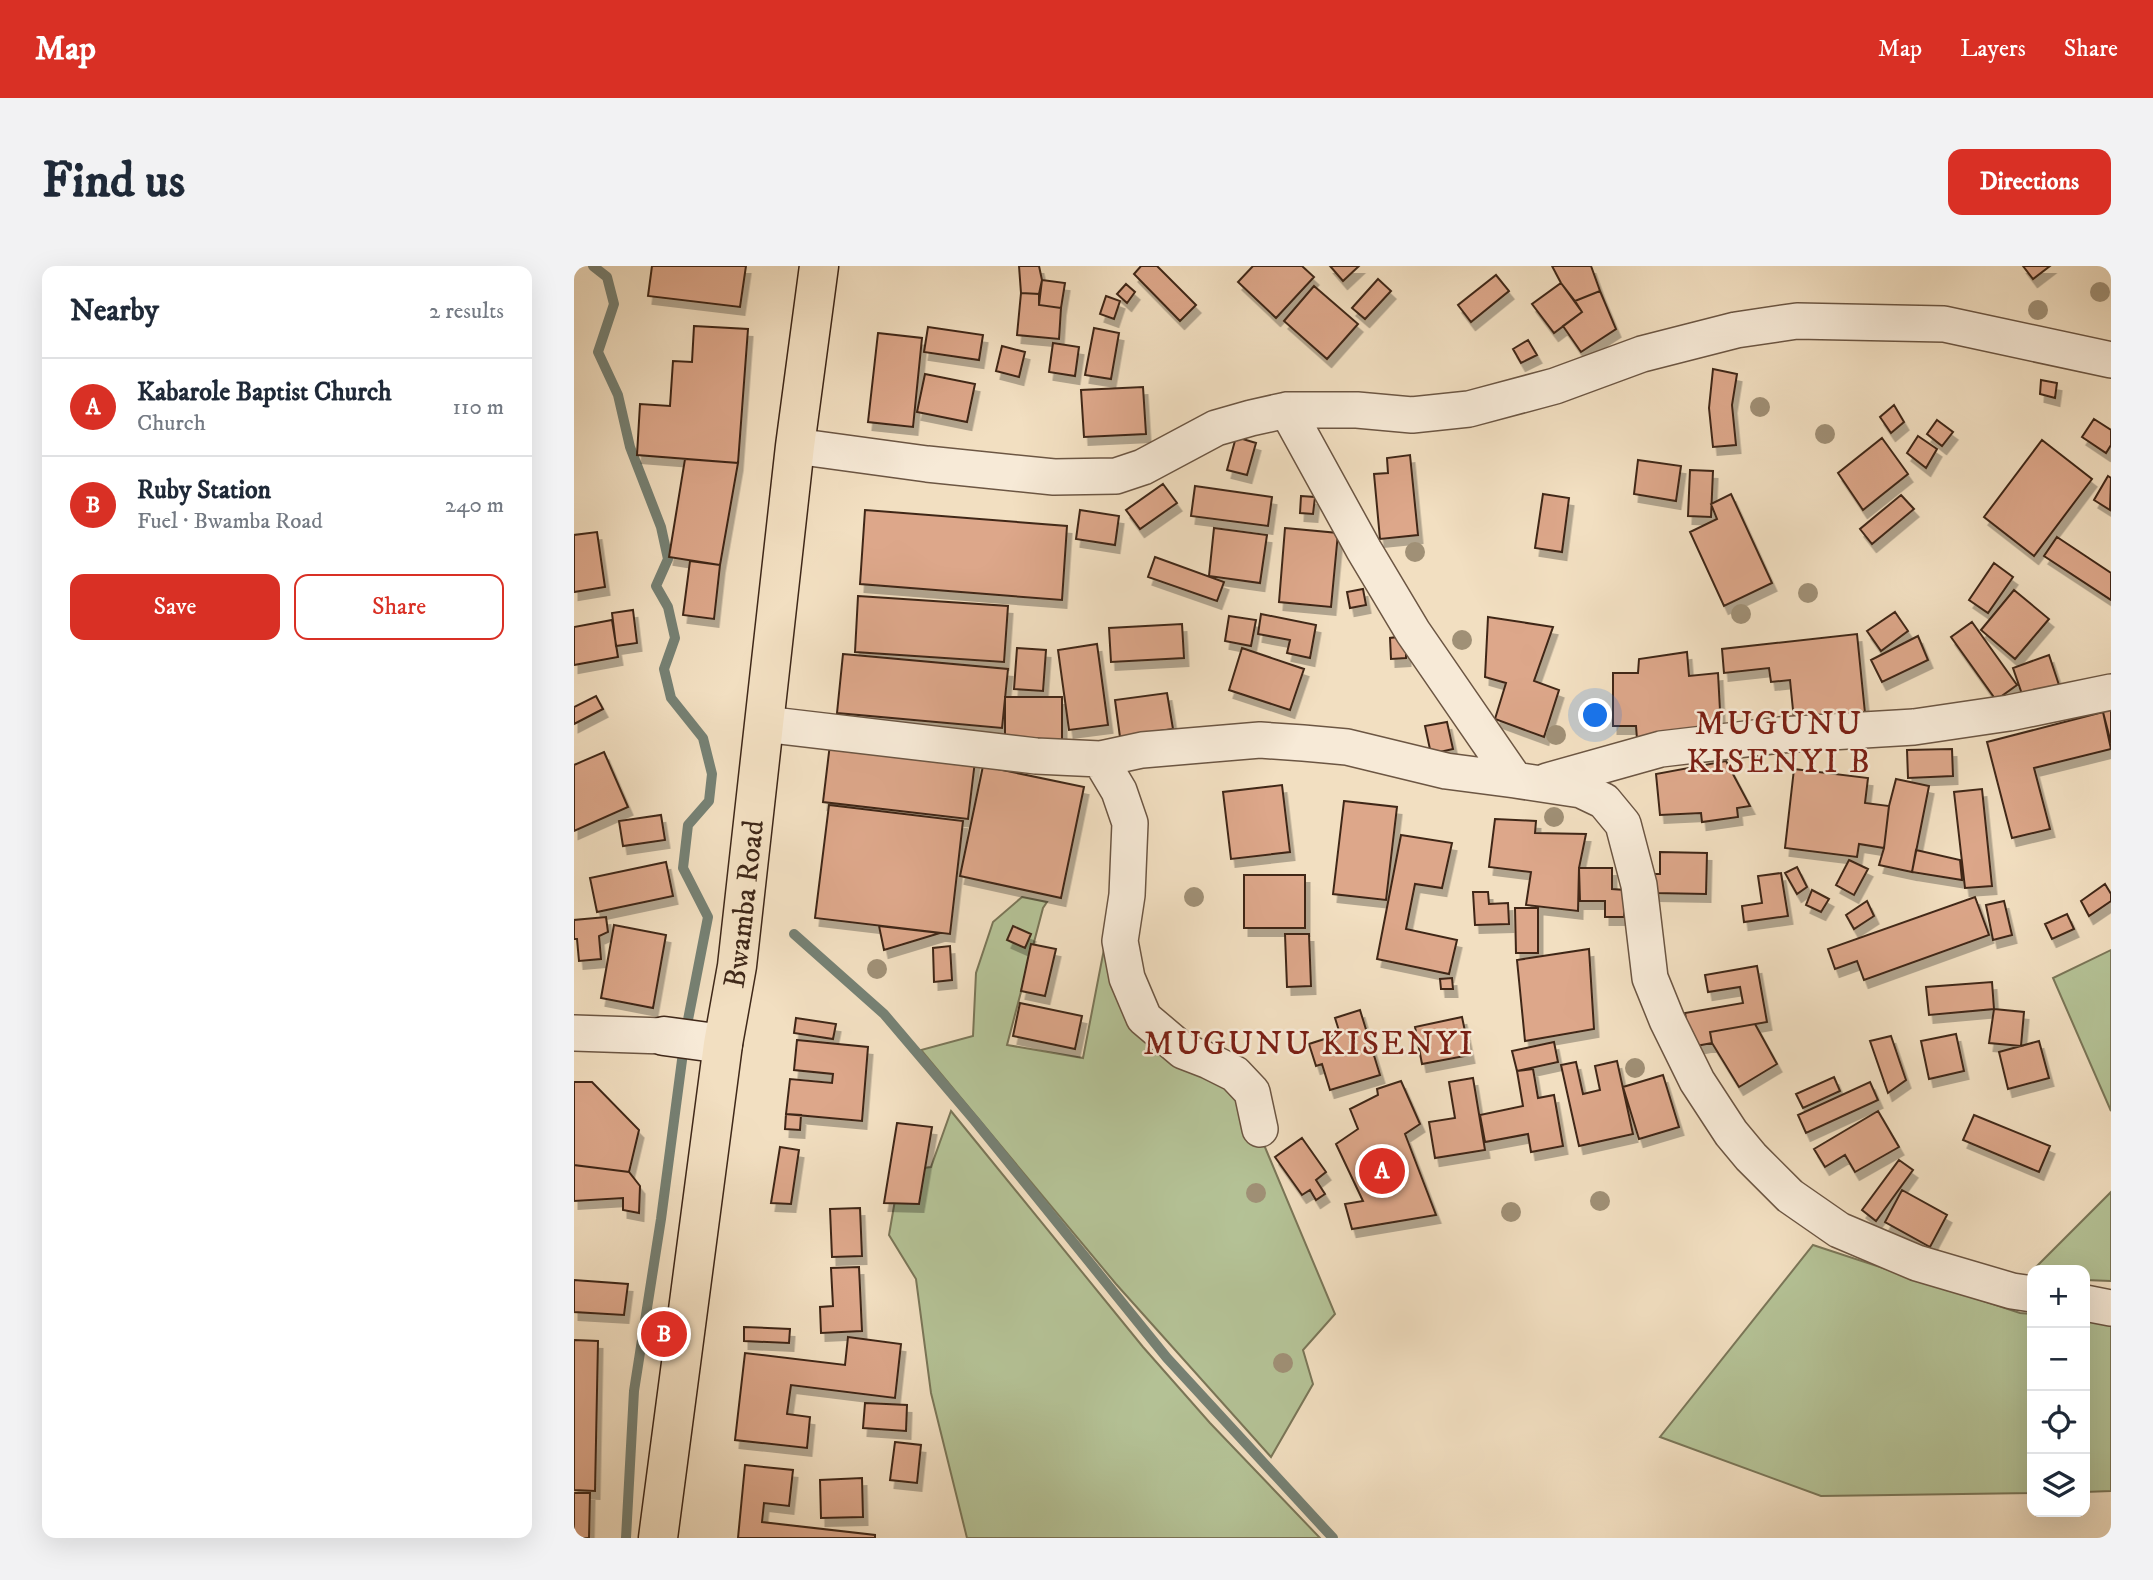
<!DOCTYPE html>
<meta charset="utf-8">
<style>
:root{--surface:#fff;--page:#f2f2f3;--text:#1f2937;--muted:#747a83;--line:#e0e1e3;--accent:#d93025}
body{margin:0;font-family:"IM FELL DW Pica",serif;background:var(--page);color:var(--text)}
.controls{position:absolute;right:21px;bottom:21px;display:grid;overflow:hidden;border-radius:14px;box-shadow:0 7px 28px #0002}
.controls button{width:63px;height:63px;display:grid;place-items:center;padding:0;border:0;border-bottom:2px solid var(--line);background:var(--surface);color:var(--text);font:35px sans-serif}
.you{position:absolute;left:1022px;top:450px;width:24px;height:24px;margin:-18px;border:5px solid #fff;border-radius:50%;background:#1a73e8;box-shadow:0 0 0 10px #1a73e833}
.badge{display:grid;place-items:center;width:46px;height:46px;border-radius:50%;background:var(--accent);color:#fff;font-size:23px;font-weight:700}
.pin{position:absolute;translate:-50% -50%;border:4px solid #fff;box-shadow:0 2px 7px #0006}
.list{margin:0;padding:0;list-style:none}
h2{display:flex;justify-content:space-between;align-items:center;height:91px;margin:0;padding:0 28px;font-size:30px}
h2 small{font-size:23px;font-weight:400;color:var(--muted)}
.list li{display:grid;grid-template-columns:46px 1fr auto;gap:21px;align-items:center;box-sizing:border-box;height:98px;padding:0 28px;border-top:2px solid var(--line)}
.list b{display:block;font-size:26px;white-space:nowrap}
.list p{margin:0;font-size:23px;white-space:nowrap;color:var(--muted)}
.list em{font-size:23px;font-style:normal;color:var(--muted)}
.actions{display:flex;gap:14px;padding:21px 28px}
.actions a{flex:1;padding:16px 0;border:2px solid var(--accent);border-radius:14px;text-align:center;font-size:24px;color:var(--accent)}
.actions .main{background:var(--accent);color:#fff}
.icon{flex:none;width:38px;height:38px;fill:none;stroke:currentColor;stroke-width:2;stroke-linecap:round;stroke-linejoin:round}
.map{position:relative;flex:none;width:1537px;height:1272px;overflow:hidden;border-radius:14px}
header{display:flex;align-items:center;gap:42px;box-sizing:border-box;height:98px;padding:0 35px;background:var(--accent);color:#fff}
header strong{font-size:33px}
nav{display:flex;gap:38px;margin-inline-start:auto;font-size:24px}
.intro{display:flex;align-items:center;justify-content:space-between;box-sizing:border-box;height:168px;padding:0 42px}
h1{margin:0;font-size:49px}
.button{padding:18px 32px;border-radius:14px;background:var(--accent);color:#fff;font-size:24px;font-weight:700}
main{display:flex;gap:42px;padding:0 42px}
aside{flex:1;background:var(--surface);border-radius:14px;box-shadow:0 7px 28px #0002}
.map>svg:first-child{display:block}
.green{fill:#b5c397;stroke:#7a7658;stroke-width:2}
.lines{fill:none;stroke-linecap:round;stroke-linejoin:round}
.stream{stroke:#768174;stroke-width:10}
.building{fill:#dda78a;stroke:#3f2819;stroke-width:2;filter:url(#shadow)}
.street-casing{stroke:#6c5643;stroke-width:38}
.secondary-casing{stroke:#3f2819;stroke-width:41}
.primary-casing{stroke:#3f2819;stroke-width:41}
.street{stroke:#f7ead7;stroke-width:35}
.secondary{stroke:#f7ead7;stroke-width:38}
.primary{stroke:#f2dfc1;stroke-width:38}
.tree{fill:#a09076}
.labels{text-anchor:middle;stroke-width:5;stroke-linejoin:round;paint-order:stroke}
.street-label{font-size:30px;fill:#3f2819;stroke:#f7ead7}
.quarter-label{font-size:33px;letter-spacing:2px;fill:#7a1f14;stroke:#f7ead7}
</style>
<header>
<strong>Map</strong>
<nav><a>Map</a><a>Layers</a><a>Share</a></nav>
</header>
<div class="intro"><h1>Find us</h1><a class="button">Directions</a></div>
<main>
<aside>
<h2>Nearby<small>2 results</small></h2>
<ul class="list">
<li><span class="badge">A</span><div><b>Kabarole Baptist Church</b><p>Church</p></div><em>110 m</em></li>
<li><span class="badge">B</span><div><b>Ruby Station</b><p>Fuel · Bwamba Road</p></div><em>240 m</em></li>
</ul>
<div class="actions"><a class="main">Save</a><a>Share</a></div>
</aside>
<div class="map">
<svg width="1537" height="1272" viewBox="0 0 1537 1272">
<defs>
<filter id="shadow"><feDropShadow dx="4.5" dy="8" stdDeviation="0" flood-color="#0004"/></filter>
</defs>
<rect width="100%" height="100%" fill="#f2dfc1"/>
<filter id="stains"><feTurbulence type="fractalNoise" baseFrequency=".00286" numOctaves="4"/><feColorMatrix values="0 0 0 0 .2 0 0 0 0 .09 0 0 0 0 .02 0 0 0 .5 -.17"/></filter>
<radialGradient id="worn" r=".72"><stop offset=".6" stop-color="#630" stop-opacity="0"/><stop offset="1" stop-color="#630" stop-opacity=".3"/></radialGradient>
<path class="green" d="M 448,631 L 473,636 L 469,642 L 433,779 L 509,792 L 536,652 L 593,770 L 642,794 L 688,874 L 761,1048 L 729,1084 L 739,1118 L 697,1191 L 542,1018 L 347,784 L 399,770 L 402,707 L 419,656 Z
M 1537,684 L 1537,845 L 1479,712 Z
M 377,845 L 569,1081 L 636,1157 L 746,1272 L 393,1272 L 357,1127 L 342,1013 L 315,969 L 326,905 L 357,901 Z
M 1537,926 L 1537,1015 L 1511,1014 L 1511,1004 L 1459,1004 Z
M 1239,979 L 1446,1047 L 1458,1048 L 1458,1227 L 1247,1230 L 1086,1171 Z
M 1511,1053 L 1537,1055 L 1537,1225 L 1511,1226 Z"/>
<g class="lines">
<path class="stream" d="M 19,0 L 33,11 L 40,38 L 24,86 L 44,129 L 56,181 L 87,261 L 94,293 L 82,320 L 94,341 L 101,372 L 90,403 L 97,432 L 129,472 L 138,508 L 135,535 L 114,559 L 109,602 L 134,651 L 112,764
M 220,668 L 310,748 L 401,855 L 593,1092 L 759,1272
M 52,1272 L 60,1125 L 87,953 L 110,779"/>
</g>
<path class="building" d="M 78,0 L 172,0 L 166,41 L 74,30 Z
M 445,0 L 465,0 L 468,14 L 465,28 L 447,27 Z
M 567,0 L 583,0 L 622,39 L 606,55 L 560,8 Z
M 679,0 L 728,0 L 740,11 L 702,52 L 664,16 Z
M 756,0 L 785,0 L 769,15 Z
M 978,0 L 1017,0 L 1026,25 L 1001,35 L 987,17 Z
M 1449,0 L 1476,0 L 1459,13 Z
M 922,9 L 935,25 L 897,56 L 884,39 Z
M 804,13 L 817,25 L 791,53 L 778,42 Z
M 468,14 L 491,17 L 487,42 L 465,39 Z
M 987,17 L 1008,46 L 980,67 L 958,38 Z
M 552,18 L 561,26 L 553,37 L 543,28 Z
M 740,20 L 784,58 L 753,93 L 710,55 Z
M 1026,25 L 1042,63 L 1007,86 L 989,60 L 1008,46 L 1001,35 Z
M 447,27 L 465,28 L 465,39 L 487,42 L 485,73 L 443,69 Z
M 532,30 L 546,35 L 540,53 L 526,48 Z
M 120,60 L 174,63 L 164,197 L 63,189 L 66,138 L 96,140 L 99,95 L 118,96 Z
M 354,61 L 409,69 L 405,94 L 350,86 Z
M 520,62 L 545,67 L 537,113 L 511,109 Z
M 304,67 L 348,72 L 339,161 L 294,156 Z
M 954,74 L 963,89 L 947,97 L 939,83 Z
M 479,77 L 505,81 L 501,110 L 475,106 Z
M 428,80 L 451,86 L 445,111 L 422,105 Z
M 1139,103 L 1163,108 L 1158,139 L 1162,179 L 1139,181 L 1135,142 Z
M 351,108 L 401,118 L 393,156 L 343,146 Z
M 1467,114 L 1483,117 L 1481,132 L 1466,128 Z
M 569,121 L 572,168 L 510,171 L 507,124 Z
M 1320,139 L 1330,156 L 1317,167 L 1306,151 Z
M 1520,153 L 1537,164 L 1537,179 L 1532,187 L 1508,171 Z
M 1363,154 L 1379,166 L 1368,180 L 1353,168 Z
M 1344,170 L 1363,183 L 1352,202 L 1333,187 Z
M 662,171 L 682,177 L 673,209 L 653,204 Z
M 1308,172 L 1334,208 L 1289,244 L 1264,207 Z
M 1468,174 L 1518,213 L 1460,290 L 1410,251 Z
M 836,189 L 844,269 L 806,273 L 800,208 L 814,207 L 813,192 Z
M 111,193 L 164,197 L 146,299 L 95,291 Z
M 1064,194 L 1107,200 L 1102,235 L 1060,228 Z
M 1116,204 L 1139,205 L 1137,251 L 1114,250 Z
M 1534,210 L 1537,212 L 1536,244 L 1520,234 Z
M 589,218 L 603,237 L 566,263 L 552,244 Z
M 621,220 L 698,231 L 694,260 L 617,250 Z
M 969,228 L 995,232 L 988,286 L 961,282 Z
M 1157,228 L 1198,317 L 1150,340 L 1116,266 L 1143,253 L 1137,238 Z
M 1327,229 L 1340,243 L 1298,278 L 1286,263 Z
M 727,230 L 741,231 L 739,248 L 726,247 Z
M 291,244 L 493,260 L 488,334 L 286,318 Z
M 506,244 L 545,250 L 541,279 L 502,273 Z
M 640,262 L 693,269 L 686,317 L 635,310 Z
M 711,262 L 764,267 L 757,341 L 705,336 Z
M 23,266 L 31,321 L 0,326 L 0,269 Z
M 1483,271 L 1537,307 L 1537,334 L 1470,290 Z
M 581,291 L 650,316 L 643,335 L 574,311 Z
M 116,295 L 146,299 L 140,353 L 109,349 Z
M 1420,297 L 1439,311 L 1414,347 L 1395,334 Z
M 789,323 L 792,339 L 776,342 L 773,326 Z
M 1440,324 L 1475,353 L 1441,393 L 1407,364 Z
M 284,330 L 434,340 L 430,396 L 281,386 Z
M 59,344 L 63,377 L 42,380 L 38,347 Z
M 1321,346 L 1334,365 L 1307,385 L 1293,365 Z
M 687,348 L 742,359 L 736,392 L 713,387 L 716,374 L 684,368 Z
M 655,350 L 682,354 L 677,380 L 651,375 Z
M 914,351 L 979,361 L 960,415 L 985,424 L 970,471 L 921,453 L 932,417 L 911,411 Z
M 38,354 L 44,391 L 0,399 L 0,361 Z
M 1398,356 L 1443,419 L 1422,434 L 1377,371 Z
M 608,358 L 610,392 L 537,396 L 535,362 Z
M 1283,368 L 1291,447 L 1220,454 L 1216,414 L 1197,416 L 1195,402 L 1150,407 L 1148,383 Z
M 832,370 L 832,392 L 817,393 L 816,372 Z
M 1344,370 L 1354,394 L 1308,416 L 1297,394 Z
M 523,378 L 534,459 L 495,464 L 484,384 Z
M 443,382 L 472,384 L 469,425 L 440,423 Z
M 668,382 L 730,403 L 716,444 L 655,424 Z
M 1113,386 L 1115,410 L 1144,407 L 1147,463 L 1063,473 L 1062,460 L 1039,460 L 1039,407 L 1064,407 L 1065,393 Z
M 269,388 L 434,403 L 428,462 L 263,447 Z
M 1475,389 L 1485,419 L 1449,431 L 1439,402 Z
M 593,427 L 599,463 L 546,471 L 541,434 Z
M 22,430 L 29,443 L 0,458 L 0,441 Z
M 431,431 L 488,431 L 488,480 L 431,480 Z
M 1537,440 L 1537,477 L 1529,446 Z
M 1529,446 L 1537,483 L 1460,502 L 1476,563 L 1438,572 L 1413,476 Z
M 873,456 L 879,483 L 857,488 L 851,460 Z
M 256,478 L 401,495 L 394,553 L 249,536 Z
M 1378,483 L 1379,510 L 1334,512 L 1333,484 Z
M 30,486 L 54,541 L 0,565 L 0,499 Z
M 1152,495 L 1176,540 L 1163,542 L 1164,551 L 1128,556 L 1127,547 L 1086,549 L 1082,508 Z
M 409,500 L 510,521 L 487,632 L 386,610 Z
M 1220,503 L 1294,512 L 1291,537 L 1315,540 L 1310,582 L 1285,578 L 1283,591 L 1211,582 Z
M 1322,513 L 1355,520 L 1338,606 L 1305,599 L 1310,582 L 1315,540 Z
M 708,519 L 716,586 L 657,593 L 649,526 Z
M 1408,523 L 1418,620 L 1391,622 L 1380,526 Z
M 770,535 L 823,541 L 812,634 L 759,628 Z
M 255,539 L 389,555 L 376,668 L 241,652 Z
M 87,549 L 91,574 L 49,580 L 45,555 Z
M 921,553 L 962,555 L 961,567 L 1012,568 L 1005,602 L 1004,645 L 952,639 L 957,606 L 915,601 Z
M 827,569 L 878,577 L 868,622 L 841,618 L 832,663 L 883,674 L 875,708 L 803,693 Z
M 1342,584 L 1386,594 L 1388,614 L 1338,606 Z
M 1086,586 L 1133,587 L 1132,628 L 1080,627 L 1080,608 L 1086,608 Z
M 1275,594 L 1294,603 L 1280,629 L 1262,619 Z
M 92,596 L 99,630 L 23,646 L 16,612 Z
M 1223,601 L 1233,621 L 1223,628 L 1211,607 Z
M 1005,602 L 1038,602 L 1038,623 L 1051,624 L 1050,651 L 1031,651 L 1031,635 L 1006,635 Z
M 1207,607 L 1214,650 L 1170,656 L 1168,640 L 1188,637 L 1184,610 Z
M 670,609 L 731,609 L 731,662 L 670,662 Z
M 1531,618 L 1537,628 L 1537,635 L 1515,650 L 1507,635 Z
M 1238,624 L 1255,633 L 1247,646 L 1232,639 Z
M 899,626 L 914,626 L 915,638 L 934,637 L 935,658 L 901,659 Z
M 1401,631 L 1415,669 L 1290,714 L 1283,695 L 1261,703 L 1254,683 Z
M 1293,635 L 1300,650 L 1280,663 L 1272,649 Z
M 1430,635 L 1438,669 L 1419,674 L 1412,639 Z
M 941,642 L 964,642 L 964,687 L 942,687 Z
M 1493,648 L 1500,663 L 1478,673 L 1471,658 Z
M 32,651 L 34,666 L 25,670 L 27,693 L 5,695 L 3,673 L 0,673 L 0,654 Z
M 40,659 L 92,669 L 79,742 L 27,732 Z
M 305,660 L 366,667 L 310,684 Z
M 439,660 L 457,668 L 451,682 L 433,674 Z
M 711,668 L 735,668 L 737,720 L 713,721 Z
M 457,678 L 482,683 L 471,730 L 447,725 Z
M 376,680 L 378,714 L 360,716 L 359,682 Z
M 1015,683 L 1020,763 L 951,775 L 943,694 Z
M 1183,700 L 1193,756 L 1136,766 L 1138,777 L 1117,781 L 1111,747 L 1169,737 L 1166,721 L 1134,726 L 1131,709 Z
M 878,712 L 879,723 L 867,723 L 866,713 Z
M 1418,716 L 1420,743 L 1355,749 L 1352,721 Z
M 446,737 L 508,750 L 501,783 L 439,770 Z
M 1420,743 L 1450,746 L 1447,780 L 1415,777 Z
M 786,744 L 806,809 L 756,824 L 748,798 L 742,800 L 735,778 L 766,768 L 761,752 Z
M 888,751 L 896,789 L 848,798 L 841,761 Z
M 222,752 L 262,758 L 259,773 L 220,767 Z
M 1181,758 L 1203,798 L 1165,821 L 1138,777 L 1136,766 Z
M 1382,768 L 1390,805 L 1355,813 L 1347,775 Z
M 1317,770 L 1332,814 L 1314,827 L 1296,775 Z
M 223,774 L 294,781 L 288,855 L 212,848 L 216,813 L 258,817 L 259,808 L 220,804 Z
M 1465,775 L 1475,812 L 1434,823 L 1425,786 Z
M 980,776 L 984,796 L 943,805 L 938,785 Z
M 1043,795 L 1059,868 L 1005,880 L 987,799 L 1002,796 L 1009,828 L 1026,824 L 1021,800 Z
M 959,803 L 964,832 L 980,829 L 989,880 L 957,886 L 954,868 L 911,876 L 906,849 L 949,840 L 943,805 Z
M 1089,809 L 1105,861 L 1065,873 L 1049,821 Z
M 1260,811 L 1266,825 L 1229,842 L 1222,828 Z
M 899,812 L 911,884 L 861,892 L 855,856 L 881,852 L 875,816 Z
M 827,815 L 846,858 L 831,868 L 862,949 L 778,963 L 771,938 L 789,935 L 762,878 L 784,863 L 776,843 L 804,829 L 803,823 Z
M 0,816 L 18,816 L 65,864 L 55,906 L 0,899 Z
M 1296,816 L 1304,834 L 1232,867 L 1224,849 Z
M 1304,845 L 1325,881 L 1281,906 L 1271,889 L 1251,901 L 1240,883 Z
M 212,848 L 227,849 L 226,864 L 211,863 Z
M 1400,849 L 1476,880 L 1465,906 L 1389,874 Z
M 323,857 L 358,861 L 345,938 L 310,937 Z
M 728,872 L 752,906 L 742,914 L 751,928 L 742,934 L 736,924 L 728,929 L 701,891 Z
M 206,881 L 225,884 L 217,938 L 197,937 Z
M 1325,894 L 1339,904 L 1302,955 L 1288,944 Z
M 0,899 L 55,906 L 66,920 L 65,947 L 49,944 L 49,932 L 0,935 Z
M 1328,924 L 1373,949 L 1356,981 L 1311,956 Z
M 286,942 L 288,990 L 258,991 L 256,943 Z
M 285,1001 L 288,1065 L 247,1067 L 246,1041 L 259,1040 L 257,1002 Z
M 0,1014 L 54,1018 L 50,1049 L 0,1046 Z
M 170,1061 L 216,1063 L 215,1077 L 170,1075 Z
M 274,1071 L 327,1078 L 321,1132 L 217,1119 L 213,1148 L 236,1151 L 233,1182 L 161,1174 L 171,1087 L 271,1099 Z
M 0,1074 L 24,1075 L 21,1225 L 0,1224 Z
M 291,1137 L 333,1139 L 332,1165 L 289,1162 Z
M 321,1176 L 347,1179 L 343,1217 L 316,1214 Z
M 171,1199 L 219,1204 L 215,1240 L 190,1237 L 188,1256 L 301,1269 L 301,1272 L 164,1272 Z
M 288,1212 L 289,1251 L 247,1252 L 246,1214 Z
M 0,1227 L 16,1227 L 15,1272 L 0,1272 Z"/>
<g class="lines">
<g class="street-casing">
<path id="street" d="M 713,144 L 790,284 L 839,366 L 941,514 L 1007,524 L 1030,535 L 1049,558 L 1065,619 L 1076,712 L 1093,754 L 1123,815 L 1157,867 L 1177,891 L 1216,930 L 1265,964 L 1343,997 L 1438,1025 L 1458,1028
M 221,180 L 353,198 L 480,211 L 542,210 L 569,201 L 642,162 L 677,152 L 713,144 L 783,144 L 838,149 L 895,143 L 981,120 L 1068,88 L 1162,64 L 1223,55 L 1370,58 L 1537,94
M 190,458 L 462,490 L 526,493 L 568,484 L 686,474 L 729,477 L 773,481 L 872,505 L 941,514
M 526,493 L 545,525 L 556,557 L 553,629 L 546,675 L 553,712 L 570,752 L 609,785 L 635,795 L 661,808 L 678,826 L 686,863
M 973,515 L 1087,483 L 1206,469 L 1340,461 L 1435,447 L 1537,426
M 0,767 L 90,770
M 1511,1037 L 1537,1042"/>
</g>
<g class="secondary-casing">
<path id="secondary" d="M 90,770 L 149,778"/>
</g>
<g class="primary-casing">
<g id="primary">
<path id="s1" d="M 84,1272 L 149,778 L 163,700 L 221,180 L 245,0"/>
</g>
</g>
<use href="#street" class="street"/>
<use href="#secondary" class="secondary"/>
<use href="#primary" class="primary"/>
</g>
<g class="tree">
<circle cx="1526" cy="26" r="10"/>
<circle cx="1464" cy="44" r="10"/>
<circle cx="1186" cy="141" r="10"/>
<circle cx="1251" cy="168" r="10"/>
<circle cx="841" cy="286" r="10"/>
<circle cx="1234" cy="327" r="10"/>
<circle cx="1167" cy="348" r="10"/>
<circle cx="888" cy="374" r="10"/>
<circle cx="982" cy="469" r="10"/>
<circle cx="980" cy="551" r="10"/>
<circle cx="620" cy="631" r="10"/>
<circle cx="303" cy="703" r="10"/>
<circle cx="1061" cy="802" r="10"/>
<circle cx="682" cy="927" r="10"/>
<circle cx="1026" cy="935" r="10"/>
<circle cx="937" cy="946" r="10"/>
<circle cx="709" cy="1097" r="10"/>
</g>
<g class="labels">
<g class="street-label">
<text dy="10" stroke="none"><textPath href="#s1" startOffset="640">Bwamba Road</textPath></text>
</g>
<g class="quarter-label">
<text x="1205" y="468">MUGUNU<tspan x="1205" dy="38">KISENYI B</tspan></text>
<text x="735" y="788">MUGUNU KISENYI</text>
</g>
</g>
<rect width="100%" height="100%" filter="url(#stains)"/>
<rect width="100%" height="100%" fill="url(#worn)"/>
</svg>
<div class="controls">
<button>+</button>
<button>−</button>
<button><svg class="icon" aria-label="locate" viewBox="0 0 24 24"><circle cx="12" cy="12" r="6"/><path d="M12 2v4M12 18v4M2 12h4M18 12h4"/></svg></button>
<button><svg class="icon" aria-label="layers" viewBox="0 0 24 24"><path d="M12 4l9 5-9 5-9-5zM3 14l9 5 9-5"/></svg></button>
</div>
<div class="you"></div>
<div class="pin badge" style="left:808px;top:905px">A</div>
<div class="pin badge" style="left:90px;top:1068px">B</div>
</div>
</main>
